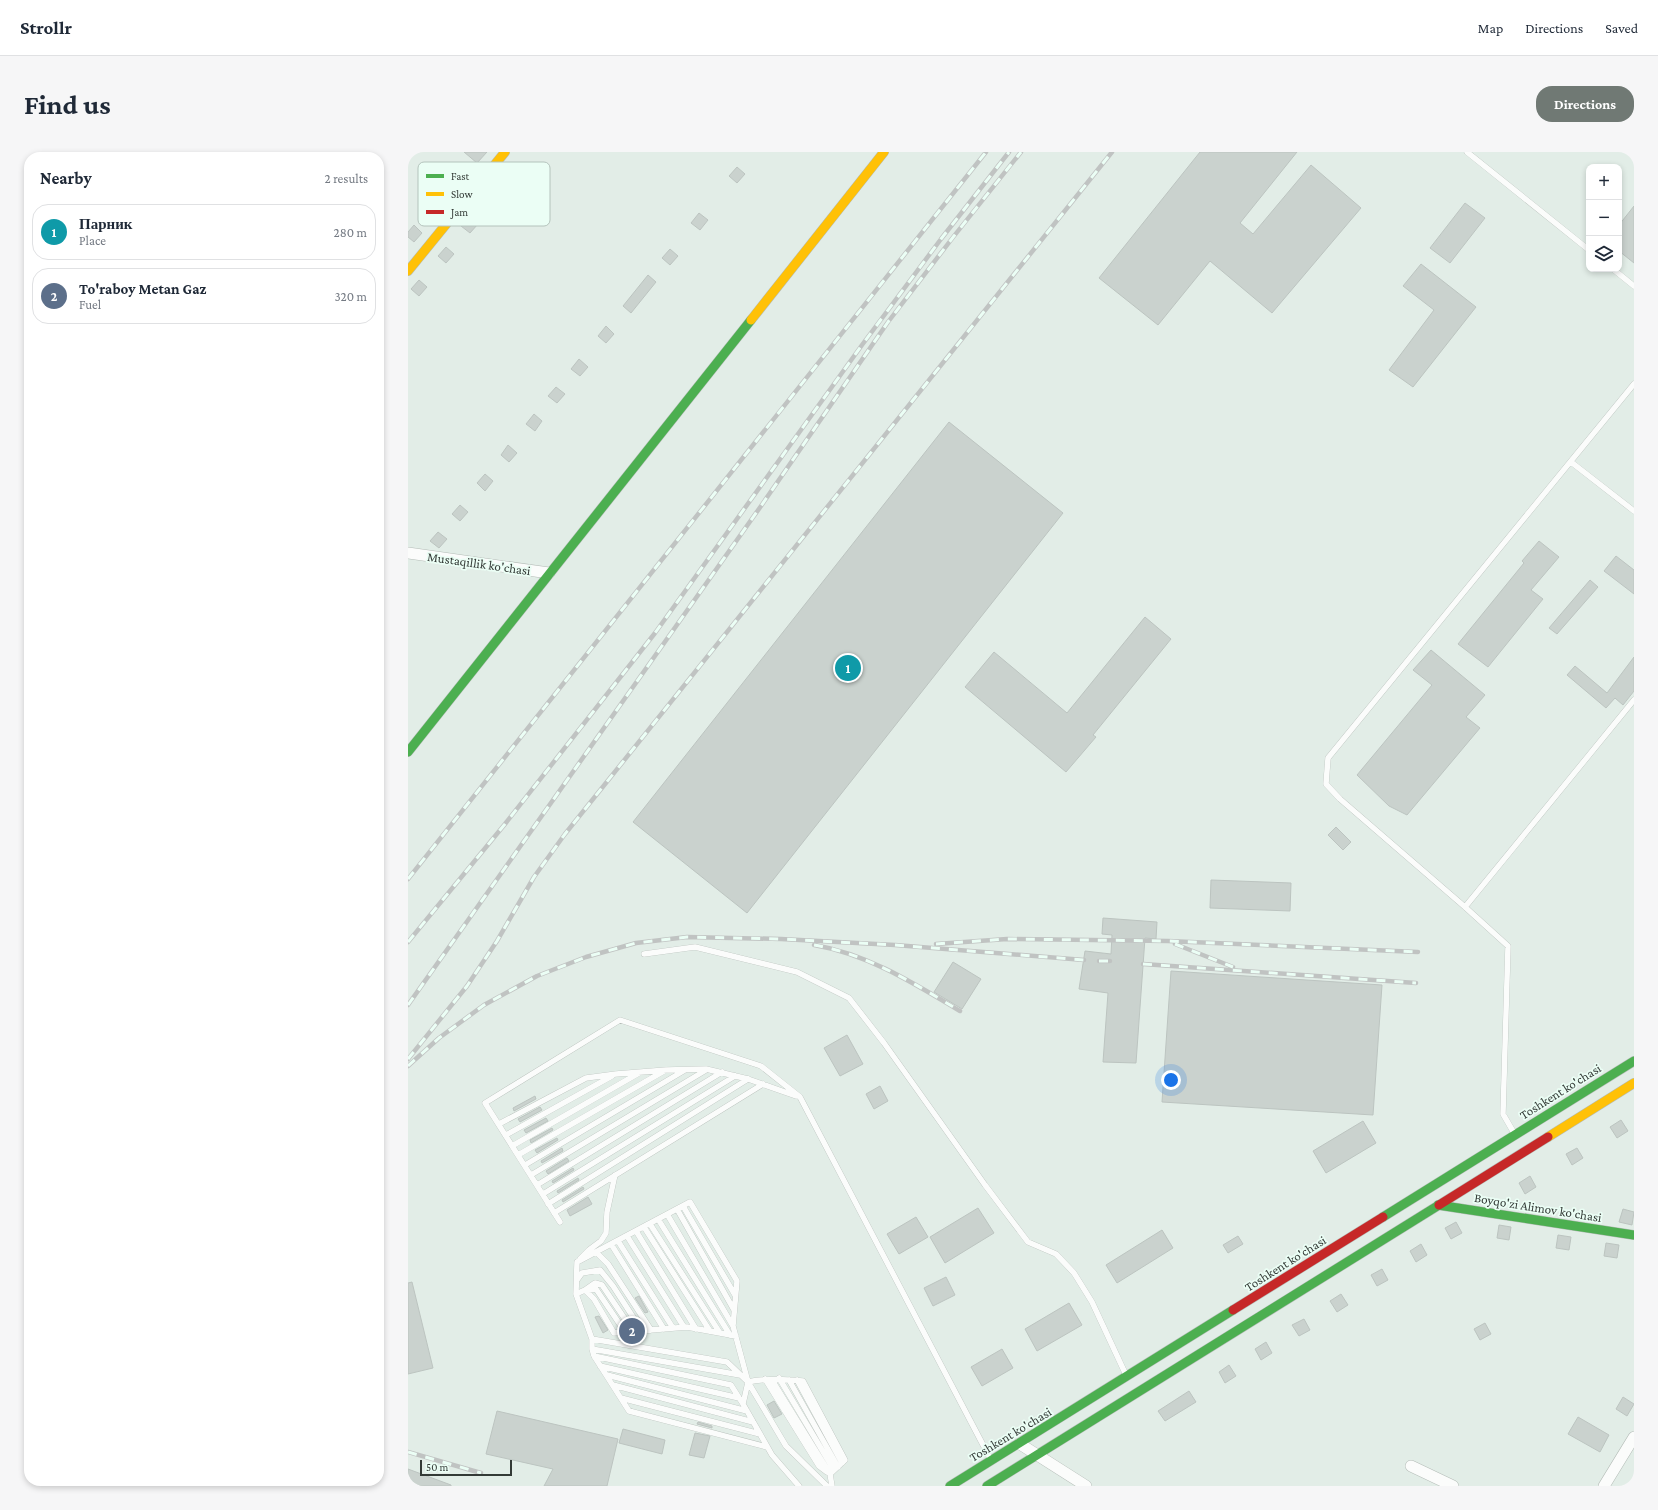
<!DOCTYPE html>
<meta charset="utf-8">
<style>
:root{--surface:#fff;--page:#f6f6f7;--text:#1f2937;--muted:#747a83;--line:#e0e1e3;--accent:#707974}
body{margin:0;font-family:"Crimson Pro",serif;background:var(--page);color:var(--text)}
.controls{position:absolute;right:12px;top:12px;display:grid;overflow:hidden;border-radius:8px;box-shadow:0 2px 6px #0003}
.controls button{width:36px;height:36px;display:grid;place-items:center;padding:0;border:0;border-bottom:1px solid var(--line);background:var(--surface);color:var(--text);font:20px sans-serif}
.scale{position:absolute;left:12px;bottom:10px;width:92px;box-sizing:border-box;padding-left:4px;border:2px solid #333a36;border-top:0;font-size:11px;line-height:14px;white-space:nowrap;color:#333a36;-webkit-text-stroke:3px #ebfef5;paint-order:stroke}
.you{position:absolute;left:763px;top:928px;width:14px;height:14px;margin:-10px;border:3px solid #fff;border-radius:50%;background:#1a73e8;box-shadow:0 0 0 6px #1a73e833}
.badge{display:grid;place-items:center;width:26px;height:26px;border-radius:50%;background:var(--accent);color:#fff;font-size:13px;font-weight:700}
.pin{position:absolute;translate:-50% -50%;border:2px solid #fff;box-shadow:0 1px 4px #0006}
.list{margin:0;padding:0;list-style:none}
h2{display:flex;justify-content:space-between;align-items:center;height:52px;margin:0;padding:0 16px;font-size:17px}
h2 small{font-size:13px;font-weight:400;color:var(--muted)}
.list li{display:grid;grid-template-columns:26px 1fr auto;gap:12px;align-items:center;box-sizing:border-box;height:56px;margin:0 8px 8px;padding:0 8px;border:1px solid var(--line);border-radius:16px}
.list b{display:block;font-size:15px;white-space:nowrap}
.list p{margin:0;font-size:13px;white-space:nowrap;color:var(--muted)}
.list em{font-size:13px;font-style:normal;color:var(--muted)}
.icon{flex:none;width:22px;height:22px;fill:none;stroke:currentColor;stroke-width:2;stroke-linecap:round;stroke-linejoin:round}
.map{position:relative;flex:none;width:1226px;height:1334px;overflow:hidden;border-radius:16px}
header{display:flex;align-items:center;gap:24px;box-sizing:border-box;height:56px;padding:0 20px;background:var(--surface);border-bottom:1px solid var(--line)}
header strong{font-size:19px}
nav{display:flex;gap:22px;margin-inline-start:auto;font-size:14px}
.intro{display:flex;align-items:center;justify-content:space-between;box-sizing:border-box;height:96px;padding:0 24px}
h1{margin:0;font-size:28px}
.button{padding:10px 18px;border-radius:16px;background:var(--accent);color:#fff;font-size:14px;font-weight:700}
main{display:flex;gap:24px;padding:0 24px}
aside{flex:1;background:var(--surface);border-radius:16px;box-shadow:0 2px 6px #0003}
.map>svg:first-child{display:block}
.building{fill:#cad2ce;stroke:#bcc4c0}
.lines{fill:none;stroke-linecap:round;stroke-linejoin:round}
.lane-casing{stroke:#b4bcb7;stroke-width:6}
.street-casing{stroke:#b4bcb7;stroke-width:12}
.fast-casing{stroke:#b4bcb7;stroke-width:10}
.slow-casing{stroke:#b4bcb7;stroke-width:10}
.jam-casing{stroke:#b4bcb7;stroke-width:10}
.lane{stroke:#fbfcfb;stroke-width:5.5}
.street{stroke:#fbfcfb;stroke-width:11}
.fast{stroke:#4caf50;stroke-width:9}
.slow{stroke:#ffc107;stroke-width:9}
.jam{stroke:#c62828;stroke-width:9}
.rail-casing{stroke:#c0c3c2;stroke-width:4.5}
.rail{stroke:#ebfef5;stroke-width:3;stroke-dasharray:9;stroke-linecap:butt}
.labels{text-anchor:middle;stroke-width:3.5;stroke-linejoin:round;paint-order:stroke}
.street-label{font-size:13px;fill:#333a36;stroke:#ebfef5}
.key{fill:#ebfef5;stroke:#b4c3bc;stroke-width:1}
.key-label{font-size:11px;fill:#333a36}
</style>
<header>
<strong>Strollr</strong>
<nav><a>Map</a><a>Directions</a><a>Saved</a></nav>
</header>
<div class="intro"><h1>Find us</h1><a class="button">Directions</a></div>
<main>
<aside>
<h2>Nearby<small>2 results</small></h2>
<ul class="list">
<li><span class="badge" style="background:#0f9aa8">1</span><div><b>Парник</b><p>Place</p></div><em>280 m</em></li>
<li><span class="badge" style="background:#5c6f8a">2</span><div><b>To'raboy Metan Gaz</b><p>Fuel</p></div><em>320 m</em></li>
</ul>
</aside>
<div class="map">
<svg width="1226" height="1334" viewBox="0 0 1226 1334">
<rect width="100%" height="100%" fill="#e2ede7"/>
<path class="building" d="M 56,0 L 79,0 L 69,11 Z
M 792,0 L 889,0 L 832,71 L 845,82 L 903,13 L 953,56 L 864,161 L 802,109 L 750,173 L 691,126 Z
M 329,15 L 337,22 L 329,31 L 321,24 Z
M 1057,51 L 1077,66 L 1042,111 L 1022,96 Z
M 1226,54 L 1226,111 L 1211,99 L 1211,73 Z
M 291,61 L 300,68 L 292,78 L 283,71 Z
M 61,65 L 70,72 L 62,81 L 53,74 Z
M 6,73 L 14,81 L 6,90 L 0,85 L 0,80 Z
M 38,95 L 46,102 L 38,111 L 30,104 Z
M 262,97 L 270,104 L 262,113 L 254,106 Z
M 1013,112 L 1068,155 L 1005,235 L 981,218 L 1026,158 L 995,134 Z
M 240,123 L 248,130 L 223,161 L 215,154 Z
M 11,128 L 19,135 L 11,144 L 3,137 Z
M 198,174 L 206,182 L 198,191 L 190,184 Z
M 171,207 L 180,215 L 172,224 L 163,217 Z
M 148,235 L 157,242 L 149,251 L 140,244 Z
M 126,262 L 134,269 L 127,279 L 118,272 Z
M 541,270 L 655,361 L 339,761 L 225,670 Z
M 100,293 L 109,301 L 101,310 L 93,303 Z
M 77,322 L 85,329 L 77,339 L 69,331 Z
M 52,353 L 60,360 L 52,369 L 44,362 Z
M 30,380 L 39,387 L 31,396 L 22,389 Z
M 1131,389 L 1151,405 L 1123,438 L 1135,447 L 1080,515 L 1050,492 L 1116,411 L 1114,409 Z
M 1208,404 L 1226,418 L 1226,442 L 1196,419 Z
M 1182,428 L 1190,435 L 1149,482 L 1141,476 Z
M 737,465 L 763,487 L 685,583 L 688,585 L 658,620 L 557,535 L 586,500 L 659,561 Z
M 1023,498 L 1077,543 L 1058,565 L 1072,576 L 999,663 L 981,654 L 949,623 L 1024,533 L 1005,518 Z
M 1226,505 L 1226,539 L 1215,553 L 1207,546 L 1198,556 L 1159,523 L 1167,514 L 1199,541 Z
M 928,675 L 943,690 L 935,698 L 920,683 Z
M 803,728 L 883,731 L 882,759 L 802,756 Z
M 695,766 L 749,770 L 748,787 L 737,786 L 728,911 L 695,910 L 700,841 L 671,837 L 677,799 L 703,802 L 704,783 L 694,782 Z
M 545,810 L 573,827 L 554,857 L 526,840 Z
M 763,819 L 974,833 L 965,963 L 754,950 Z
M 439,883 L 455,912 L 432,924 L 416,896 Z
M 472,934 L 480,949 L 466,957 L 458,942 Z
M 127,944 L 128,947 L 106,959 L 105,956 Z
M 132,955 L 134,958 L 112,970 L 110,967 Z
M 138,966 L 140,969 L 118,981 L 116,978 Z
M 1213,968 L 1220,979 L 1209,986 L 1202,975 Z
M 955,969 L 968,991 L 918,1021 L 905,999 Z
M 144,976 L 145,978 L 123,991 L 122,988 Z
M 149,986 L 150,988 L 129,1001 L 127,998 Z
M 154,996 L 155,999 L 134,1011 L 133,1009 Z
M 1169,996 L 1175,1006 L 1164,1013 L 1158,1002 Z
M 159,1006 L 161,1009 L 140,1022 L 138,1019 Z
M 165,1016 L 166,1018 L 145,1031 L 144,1029 Z
M 1122,1024 L 1128,1035 L 1117,1042 L 1111,1031 Z
M 170,1026 L 171,1028 L 150,1041 L 149,1039 Z
M 175,1035 L 176,1037 L 155,1050 L 154,1048 Z
M 180,1045 L 184,1052 L 162,1064 L 159,1058 Z
M 570,1056 L 586,1081 L 537,1111 L 522,1085 Z
M 1215,1057 L 1226,1060 L 1224,1073 L 1211,1070 Z
M 508,1065 L 520,1085 L 491,1102 L 479,1082 Z
M 1048,1070 L 1054,1081 L 1043,1087 L 1037,1076 Z
M 1091,1073 L 1103,1075 L 1101,1088 L 1089,1086 Z
M 754,1078 L 765,1096 L 709,1131 L 698,1113 Z
M 1150,1083 L 1163,1085 L 1161,1098 L 1148,1096 Z
M 830,1084 L 835,1092 L 820,1101 L 815,1093 Z
M 1198,1091 L 1211,1093 L 1209,1106 L 1196,1104 Z
M 1013,1092 L 1019,1103 L 1008,1110 L 1002,1099 Z
M 974,1117 L 980,1128 L 969,1134 L 963,1123 Z
M 538,1125 L 547,1143 L 525,1154 L 516,1136 Z
M 4,1130 L 25,1216 L 0,1222 L 0,1131 Z
M 933,1142 L 940,1153 L 929,1160 L 922,1149 Z
M 231,1144 L 240,1160 L 237,1161 L 227,1146 Z
M 661,1151 L 674,1173 L 629,1199 L 617,1177 Z
M 191,1164 L 200,1178 L 195,1181 L 187,1165 Z
M 896,1167 L 902,1178 L 891,1184 L 884,1173 Z
M 1077,1171 L 1083,1182 L 1072,1188 L 1066,1177 Z
M 858,1190 L 864,1201 L 853,1208 L 847,1197 Z
M 594,1197 L 605,1216 L 574,1234 L 563,1215 Z
M 821,1213 L 828,1224 L 817,1231 L 811,1220 Z
M 781,1239 L 788,1250 L 757,1269 L 750,1259 Z
M 1215,1245 L 1226,1252 L 1219,1264 L 1208,1257 Z
M 366,1249 L 374,1262 L 366,1266 L 359,1253 Z
M 89,1259 L 210,1287 L 199,1334 L 136,1334 L 145,1317 L 78,1302 Z
M 1170,1265 L 1201,1283 L 1192,1300 L 1160,1282 Z
M 290,1270 L 304,1274 L 304,1276 L 289,1272 Z
M 215,1277 L 257,1288 L 254,1302 L 211,1291 Z
M 287,1281 L 302,1284 L 296,1306 L 281,1303 Z
M 0,1317 L 43,1333 L 43,1334 L 0,1334 Z"/>
<g class="lines">
<g class="lane-casing">
<path id="lane" d="M 1059,0 L 1181,98
M 1205,117 L 1226,134
M 1163,310 L 1226,359
M 1057,755 L 1226,548
M 236,802 L 287,795 L 389,820 L 441,846 L 476,891 L 577,1033 L 620,1090 L 648,1102 L 666,1121 L 684,1150 L 718,1223
M 91,972 L 178,926 L 208,922 L 258,918 L 298,917 L 340,927 L 388,944
M 1106,981 L 1095,962 L 1100,794 L 1057,755 L 932,647 L 918,632 L 920,606 L 1226,232
M 98,983 L 204,924
M 104,994 L 231,921
M 110,1003 L 256,919
M 117,1013 L 277,918
M 123,1023 L 298,918
M 129,1033 L 314,920
M 135,1042 L 327,924
M 140,1052 L 340,927
M 275,1054 L 327,1143
M 269,1057 L 326,1158
M 146,1061 L 355,932
M 259,1062 L 325,1174 L 340,1230 L 335,1252
M 250,1067 L 322,1183
M 152,1070 L 77,951 L 212,868 L 353,914 L 392,945 L 583,1308
M 242,1072 L 312,1181
M 236,1075 L 302,1179
M 228,1079 L 288,1177
M 219,1084 L 276,1175
M 210,1089 L 265,1176
M 203,1092 L 256,1177
M 188,1100 L 200,1112 L 243,1178
M 172,1107 L 181,1098 L 193,1089 L 198,1081 L 199,1060 L 207,1023
M 169,1128 L 174,1121 L 192,1118 L 205,1134 L 234,1179
M 177,1138 L 187,1131 L 194,1133 L 225,1179
M 178,1138 L 188,1137 L 217,1180
M 168,1142 L 177,1138 L 186,1147 L 206,1181 L 279,1175 L 328,1184
M 325,1174 L 329,1129 L 282,1050 L 169,1110 L 168,1142 L 184,1187 L 319,1210 L 340,1230 L 378,1294 L 419,1334
M 184,1187 L 184,1197 L 332,1223
M 184,1197 L 186,1204 L 221,1259 L 359,1295
M 186,1204 L 323,1233 L 335,1252 L 364,1303 L 391,1334
M 192,1214 L 331,1246
M 199,1223 L 339,1259
M 371,1226 L 426,1318
M 357,1227 L 411,1314 L 419,1320
M 364,1228 L 422,1322 L 424,1334
M 381,1228 L 430,1315
M 389,1228 L 434,1311
M 340,1230 C 359,1226 376,1227 395,1229 L 437,1308 L 422,1322
M 205,1233 L 345,1270
M 213,1246 L 352,1282"/>
</g>
<g class="street-casing">
<path id="street" d="M 0,401 L 141,421
M 612,1292 L 678,1334
M 1003,1314 L 1045,1334
M 1196,1334 L 1226,1285"/>
</g>
<g class="fast-casing">
<path id="fast" d="M 0,600 L 343,168
M 1030,1053 L 1226,1083
M 975,1065 L 1226,909
M 542,1334 L 825,1158
M 579,1334 L 1031,1053"/>
</g>
<g class="slow-casing">
<path id="slow" d="M 0,119 L 97,0
M 343,168 L 476,0
M 1140,985 L 1226,931"/>
</g>
<g class="jam-casing">
<path id="jam" d="M 1031,1053 L 1140,985
M 825,1158 L 975,1065"/>
</g>
<use href="#lane" class="lane"/>
<use href="#street" class="street"/>
<use href="#fast" class="fast"/>
<use href="#slow" class="slow"/>
<use href="#jam" class="jam"/>
<g class="rail-casing">
<path id="rail" d="M 0,727 L 578,0
M 0,790 L 97,672 L 247,481 L 454,193 L 533,87 L 601,0
M 528,792 L 599,787 L 760,789 L 1010,800
M 767,792 L 825,815
M 406,793 C 460,802 507,832 552,859
M 691,809 L 702,809
M 735,812 L 1008,831
M 0,853 L 353,354 L 480,170 L 546,84 L 613,0
M 0,907 L 59,834 L 89,789 L 126,725 L 157,682 L 704,0
M 0,914 L 31,886 L 76,853 L 129,824 L 178,805 L 228,791 L 279,785 L 373,787 L 487,793 L 676,808
M 0,1300 L 73,1321"/>
</g>
<use href="#rail" class="rail"/>
</g>
<g class="labels">
<g class="street-label">
<text transform="translate(71 411) rotate(8)" y="5">Mustaqillik ko'chasi</text>
<text transform="translate(1152 939) rotate(-32)" y="5">Toshkent ko'chasi</text>
<text transform="translate(1130 1055) rotate(9)" y="5">Boyqo'zi Alimov ko'chasi</text>
<text transform="translate(877 1111) rotate(-32)" y="5">Toshkent ko'chasi</text>
<text transform="translate(602 1282) rotate(-31)" y="5">Toshkent ko'chasi</text>
</g>
</g>
<rect x="10" y="10" width="132" height="64" rx="6" class="key"/>
<rect x="18" y="22" width="18" height="4" fill="#4caf50"/>
<rect x="18" y="40" width="18" height="4" fill="#ffc107"/>
<rect x="18" y="58" width="18" height="4" fill="#c62828"/>
<g class="key-label">
<text x="43" y="28">Fast</text>
<text x="43" y="46">Slow</text>
<text x="43" y="64">Jam</text>
</g>
</svg>
<div class="controls">
<button>+</button>
<button>−</button>
<button><svg class="icon" aria-label="layers" viewBox="0 0 24 24"><path d="M12 4l9 5-9 5-9-5zM3 14l9 5 9-5"/></svg></button>
</div>
<div class="scale">50 m</div>
<div class="you"></div>
<div class="pin badge" style="left:440px;top:516px;background:#0f9aa8">1</div>
<div class="pin badge" style="left:224px;top:1179px;background:#5c6f8a">2</div>
</div>
</main>
